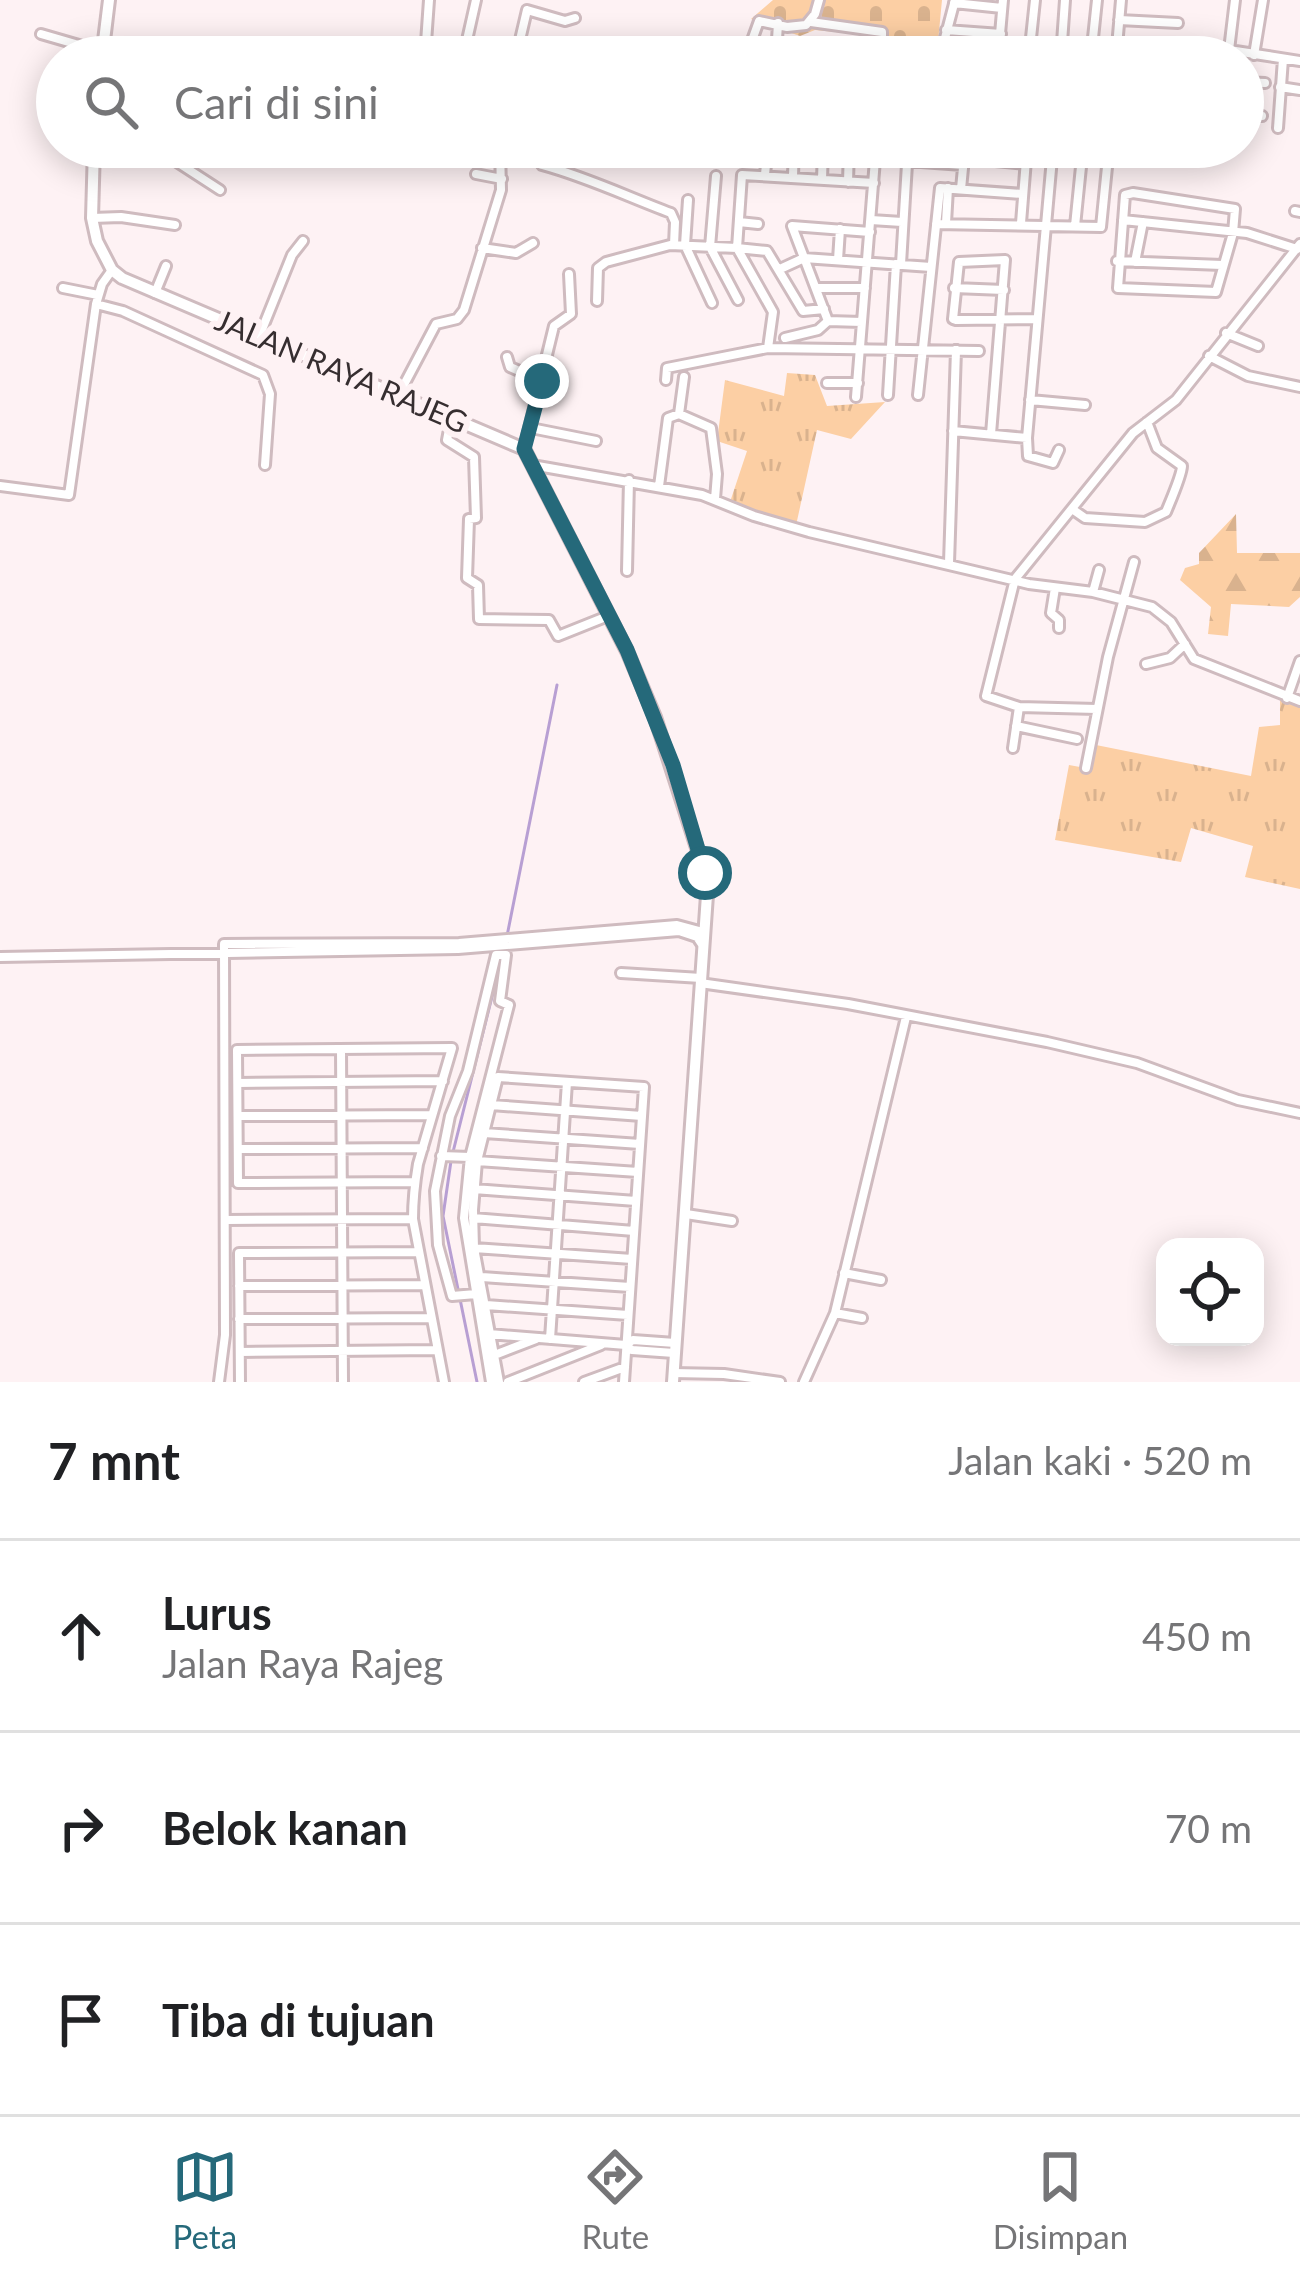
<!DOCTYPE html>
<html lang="id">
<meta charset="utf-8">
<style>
:root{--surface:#fff;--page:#f2f2f2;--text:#202124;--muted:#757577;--line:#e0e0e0;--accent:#25697a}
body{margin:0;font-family:Lato,sans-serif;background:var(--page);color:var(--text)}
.controls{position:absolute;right:36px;bottom:36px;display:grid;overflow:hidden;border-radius:24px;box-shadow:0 6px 30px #0003}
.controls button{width:108px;height:108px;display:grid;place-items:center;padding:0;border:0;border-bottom:3px solid var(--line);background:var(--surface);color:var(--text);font:60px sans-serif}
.stop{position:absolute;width:36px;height:36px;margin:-27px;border:9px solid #25697a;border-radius:50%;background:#fff}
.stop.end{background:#25697a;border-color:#fff;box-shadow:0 3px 12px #0008}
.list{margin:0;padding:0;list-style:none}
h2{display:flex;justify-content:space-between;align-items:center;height:156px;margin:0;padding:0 48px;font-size:51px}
h2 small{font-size:39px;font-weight:400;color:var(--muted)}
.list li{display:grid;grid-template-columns:78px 1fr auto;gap:36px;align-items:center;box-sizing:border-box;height:192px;padding:0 48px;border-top:3px solid var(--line)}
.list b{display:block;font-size:45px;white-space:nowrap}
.list p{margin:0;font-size:39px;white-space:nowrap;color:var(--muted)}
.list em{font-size:39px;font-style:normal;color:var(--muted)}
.icon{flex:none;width:66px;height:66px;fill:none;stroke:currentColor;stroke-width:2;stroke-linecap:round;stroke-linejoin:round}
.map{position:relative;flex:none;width:1300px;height:1382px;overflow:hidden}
.search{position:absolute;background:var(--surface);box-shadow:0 6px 30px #0003;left:36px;right:36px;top:36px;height:132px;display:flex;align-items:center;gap:30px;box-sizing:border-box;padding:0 42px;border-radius:66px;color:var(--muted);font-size:45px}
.sheet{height:732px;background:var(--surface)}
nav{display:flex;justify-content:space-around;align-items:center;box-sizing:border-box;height:168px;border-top:3px solid var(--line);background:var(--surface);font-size:33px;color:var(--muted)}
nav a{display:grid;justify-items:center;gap:6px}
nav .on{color:var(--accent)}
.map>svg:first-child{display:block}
.grass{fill:url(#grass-tufts)}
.forest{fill:url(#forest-firs)}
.cemetery{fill:url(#cemetery-stones)}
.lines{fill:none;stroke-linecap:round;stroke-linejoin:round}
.stream{stroke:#b89fd3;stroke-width:3}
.minor-casing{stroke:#cfbbbf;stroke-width:14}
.secondary-casing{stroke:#cfbbbf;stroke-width:16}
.minor{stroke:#fff;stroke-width:8}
.secondary{stroke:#fff;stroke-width:10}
.route{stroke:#25697a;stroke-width:15}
.labels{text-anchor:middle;stroke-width:12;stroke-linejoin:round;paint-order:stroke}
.street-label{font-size:30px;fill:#362e30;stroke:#fef2f4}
</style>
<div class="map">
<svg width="1300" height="1382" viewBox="0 0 1300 1382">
<defs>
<pattern id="grass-tufts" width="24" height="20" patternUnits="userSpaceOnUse" patternTransform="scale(3)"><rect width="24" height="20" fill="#fccfa4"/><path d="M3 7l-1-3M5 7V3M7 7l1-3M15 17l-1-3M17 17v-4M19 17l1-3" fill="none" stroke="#d9b28e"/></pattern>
<pattern id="forest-firs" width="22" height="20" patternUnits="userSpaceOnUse" patternTransform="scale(3)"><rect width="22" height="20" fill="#fccfa4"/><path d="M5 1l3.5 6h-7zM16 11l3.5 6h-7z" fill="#d9b28e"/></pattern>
<pattern id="cemetery-stones" width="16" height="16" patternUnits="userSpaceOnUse" patternTransform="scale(3)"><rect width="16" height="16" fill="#fccfa4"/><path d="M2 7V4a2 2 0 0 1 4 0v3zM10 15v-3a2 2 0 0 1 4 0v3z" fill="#d9b28e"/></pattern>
</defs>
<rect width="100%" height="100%" fill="#fef2f4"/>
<path class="grass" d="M 787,373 L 815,375 L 827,406 L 885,402 L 851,439 L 817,430 L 795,530 L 728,508 L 747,451 L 717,441 L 725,380 L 784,396 Z
M 1280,700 L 1300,705 L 1300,889 L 1245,877 L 1253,846 L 1191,828 L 1181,862 L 1055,840 L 1069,765 L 1091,769 L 1096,745 L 1251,776 L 1259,727 L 1280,725 Z"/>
<path class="forest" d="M 1236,514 L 1237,553 L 1300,553 L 1300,597 L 1289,607 L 1231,604 L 1228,636 L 1208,634 L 1211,607 L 1180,580 L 1185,568 L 1199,564 L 1199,553 Z"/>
<path class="cemetery" d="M 773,0 L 942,0 L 938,42 L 815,30 L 800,36 L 751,19 Z"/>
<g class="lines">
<path class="stream" d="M 507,936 L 557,685
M 453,1152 L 505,945
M 451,1161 L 443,1216 L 477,1382"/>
<g class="minor-casing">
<path id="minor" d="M 1235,0 L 1229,50 L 1300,61
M 954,3 L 1002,8
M 1119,20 L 1178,23
M 811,22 L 882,32 L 882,57
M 946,30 L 1001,34
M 41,34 L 103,52
M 519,44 L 553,57
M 1117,47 L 1121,0
M 777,48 L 803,47
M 465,49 L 476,0
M 453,53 L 465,49 L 500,57
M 1254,55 L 1263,0
M 425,57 L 429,0
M 516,57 L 527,10 L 565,21 L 575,18
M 746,57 L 759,21 L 787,27 L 806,25 L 815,14 L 819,0
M 776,57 L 778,23
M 940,57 L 955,0
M 998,57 L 1003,0
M 1029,57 L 1035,0
M 1061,57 L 1065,0
M 1091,57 L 1097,0
M 1116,57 L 1117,47 L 1175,49
M 1243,82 L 1265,83
M 1280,87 L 1300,90
M 1243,114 L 1262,116
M 1278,128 L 1283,59
M 146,147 L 163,153 L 220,190
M 964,158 L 1026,164
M 907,161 L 963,165
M 542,165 C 587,177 628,197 671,213 L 675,222 L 674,245
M 476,174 L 502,179
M 765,174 L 768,147
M 716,176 L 710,247 L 738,300
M 793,176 L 794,147
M 822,180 L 823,147
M 848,182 L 849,147
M 961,189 L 965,147
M 1133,193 L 1235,209 L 1233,233 L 1216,292 L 1118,288 L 1125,195 Z
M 688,200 L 685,245 L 712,303
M 1295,211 L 1300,212
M 92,218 L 121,217 L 175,225
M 871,220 L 902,222
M 1123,220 L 1247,233 L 1297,249
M 739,222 L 758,224
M 946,223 L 948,188
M 1021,223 L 1027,147
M 936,224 L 1101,227 L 1109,147
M 1075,226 L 1083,147
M 482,248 L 516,253 L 533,243
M 737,248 L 767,251 L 803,311 L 824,309
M 737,248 L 773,312 L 768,348
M 838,260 L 840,229
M 1117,261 L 1222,265
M 1135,262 L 1143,222
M 901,264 L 908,147
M 780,269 L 804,258 L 931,267
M 63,288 L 98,295
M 816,288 L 865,288
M 954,288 L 1004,290
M 155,293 L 166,266
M 597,301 L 598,268 L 606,262 L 670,245 L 737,248 L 742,175 L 874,183
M 96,304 L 123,311 L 263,375 L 270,394 L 265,465
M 828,321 L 862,322
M 1226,333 L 1258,346
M 259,337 L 292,255 L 303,241
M 785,338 L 818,330 L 828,321 L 792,226 L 870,232
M 1209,356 L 1248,376 L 1300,387
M 507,357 L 510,367 L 542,381
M 666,380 L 667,368 L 768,348 L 979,351
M 827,383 L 858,383
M 888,395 L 896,264
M 918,395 L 940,188 L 1023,194
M 398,396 L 436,324 L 457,319 L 464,310 L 501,190 L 500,147
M 856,397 L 876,147
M 1030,400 L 1085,405
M 679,414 L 711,428 L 717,474 L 715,499
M 451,419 L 447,440 L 474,457 L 476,518 L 469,519 L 467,578 L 478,585 L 479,619 L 549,620 L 558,636 L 608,616
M 531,428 L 596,441
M 953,431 L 1027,438 L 1053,147
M 991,434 L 1005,260 L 959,262 L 953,319 L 956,320 L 1037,319
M 1027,438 L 1028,456 L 1053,463 L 1059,450
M 524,449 L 554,326 L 571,314 L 569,274
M 532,465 L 702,495 L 754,516 L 809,532 L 1029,584 L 1093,592 L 1152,607 L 1171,622 L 1194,659 L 1300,701
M 0,486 L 69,495 L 96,304 L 102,284 L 112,270
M 659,486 L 668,418 L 679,414 L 684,377
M 1072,509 L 1085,518 L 1145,522 L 1166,512 C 1170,502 1182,475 1182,466 L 1157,448 L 1147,422
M 949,563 L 956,350
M 627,571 L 629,480
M 1055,588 L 1051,613 L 1059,620 L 1059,628
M 1093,592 L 1099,570
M 1146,664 L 1170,658 L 1185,644
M 1287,698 L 1300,661
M 1097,709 L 1019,707 L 986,696 L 1015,579 L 1133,433 L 1176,400 L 1300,244
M 1016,726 L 1077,739
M 1013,748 L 1019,707
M 1086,768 L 1108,657 L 1134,562
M 0,957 L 458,949 L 679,931 L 697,937 L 701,943
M 621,973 L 701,978
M 700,983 L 848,1004 L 1047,1042 L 1137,1063 L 1238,1100 L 1300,1113
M 341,1049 L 343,1382
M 238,1083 L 443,1081
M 491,1105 L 642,1116
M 238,1116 L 432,1115
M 484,1133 L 640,1144
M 238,1149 L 423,1148
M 441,1156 L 470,1157
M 477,1161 L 638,1172
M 415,1182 L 238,1183 L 237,1050 L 452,1048 L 418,1164 C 415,1182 413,1200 413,1219 L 444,1382
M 474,1189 L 636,1201
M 686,1214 L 732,1221
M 473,1218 L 634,1231
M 226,1220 L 413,1219
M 474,1248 L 632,1259
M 844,1273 L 881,1280
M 482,1277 L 630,1287
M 239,1286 L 424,1285
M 476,1294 L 452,1296 L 438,1245 L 435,1191 L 450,1116 L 468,1071 L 496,955 L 506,955 L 500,1001 L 509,1005 L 470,1157 L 464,1218 L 491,1382
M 486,1305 L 628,1315
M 835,1313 L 906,1017
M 239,1319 L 430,1318
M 489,1334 L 626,1345 L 632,1350 L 674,1353
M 550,1339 L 567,1082
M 627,1344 L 633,1340 L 675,1343
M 240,1352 L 436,1350
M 492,1356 L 536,1339
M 673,1373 L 724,1374 L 780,1382
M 219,1382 L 225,1335 L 224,944 L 459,943 L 677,925 L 703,932
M 240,1382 L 239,1253 L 419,1252
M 499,1382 L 474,1248 L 473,1210 L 477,1161 L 498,1077 L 644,1087 L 624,1382
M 508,1382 L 601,1345
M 584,1382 L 625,1367
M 804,1382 L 835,1313 L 862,1318"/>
</g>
<g class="secondary-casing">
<path id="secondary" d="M 102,57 L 109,0
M 94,147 L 92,218 L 97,241 L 112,270 L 122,278 L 524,449 L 627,651 L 655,717 L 705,873 L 707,895 L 673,1382"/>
</g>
<use href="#minor" class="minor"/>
<use href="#secondary" class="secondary"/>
</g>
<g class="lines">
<path class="route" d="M 542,381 L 524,449 L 627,650 L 673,765 L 705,873"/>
</g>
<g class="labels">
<g class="street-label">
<text transform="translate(341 372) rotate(23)" y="10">JALAN RAYA RAJEG</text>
</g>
</g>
</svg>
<div class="controls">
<button><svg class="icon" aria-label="locate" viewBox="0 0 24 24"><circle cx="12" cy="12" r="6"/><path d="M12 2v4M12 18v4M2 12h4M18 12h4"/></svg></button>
</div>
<div class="stop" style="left:705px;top:873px"></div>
<div class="stop end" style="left:542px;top:381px"></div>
<div class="search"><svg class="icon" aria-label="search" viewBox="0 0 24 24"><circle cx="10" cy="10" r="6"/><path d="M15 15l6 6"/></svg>Cari di sini</div>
</div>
<section class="sheet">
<h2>7 mnt<small>Jalan kaki · 520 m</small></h2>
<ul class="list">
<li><svg class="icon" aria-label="ahead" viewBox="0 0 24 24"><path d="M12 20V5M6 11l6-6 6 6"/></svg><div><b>Lurus</b><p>Jalan Raya Rajeg</p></div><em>450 m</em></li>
<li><svg class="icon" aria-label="right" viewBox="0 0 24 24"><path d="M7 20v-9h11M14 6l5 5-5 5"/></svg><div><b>Belok kanan</b></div><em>70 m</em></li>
<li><svg class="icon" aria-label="arrive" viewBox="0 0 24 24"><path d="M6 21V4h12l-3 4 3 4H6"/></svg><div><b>Tiba di tujuan</b></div></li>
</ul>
</section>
<nav>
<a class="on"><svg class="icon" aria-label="map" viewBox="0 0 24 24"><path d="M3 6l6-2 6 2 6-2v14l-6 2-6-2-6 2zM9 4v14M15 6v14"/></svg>Peta</a>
<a><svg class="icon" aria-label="directions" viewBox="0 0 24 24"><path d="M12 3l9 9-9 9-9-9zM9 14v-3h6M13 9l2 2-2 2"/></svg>Rute</a>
<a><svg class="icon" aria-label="saved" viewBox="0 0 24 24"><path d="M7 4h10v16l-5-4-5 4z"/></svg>Disimpan</a>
</nav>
